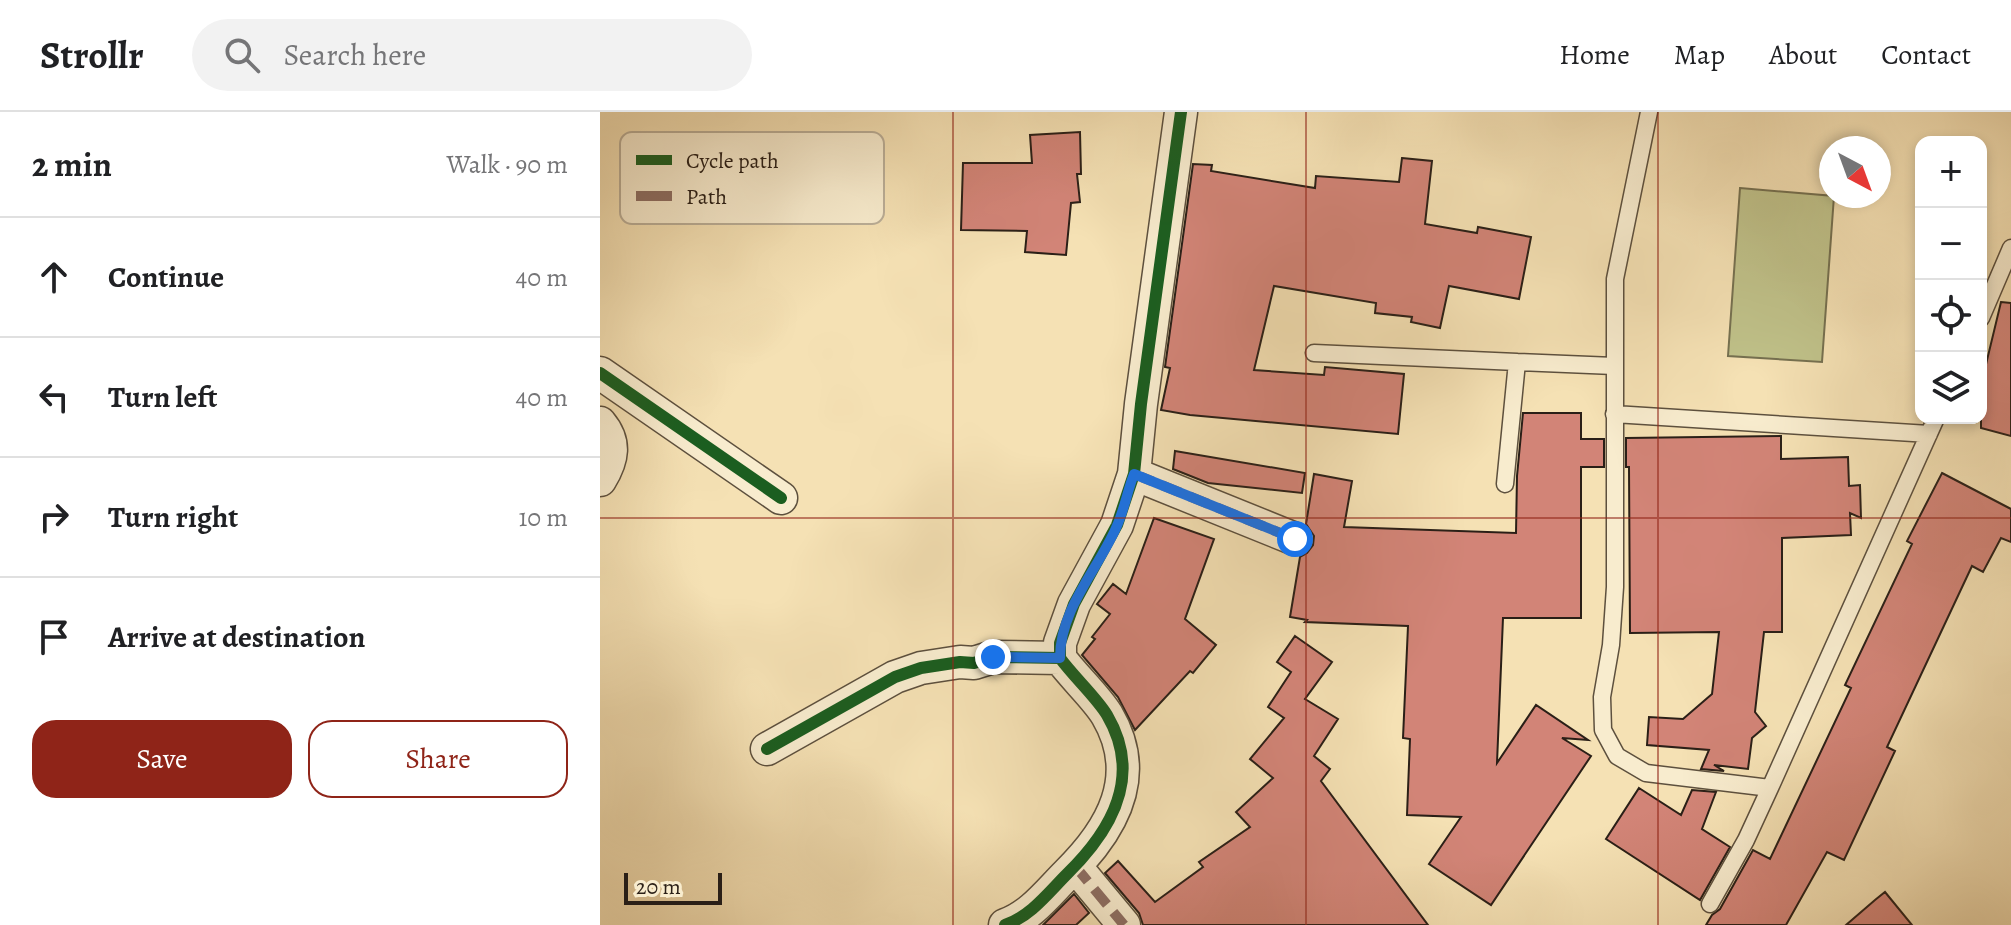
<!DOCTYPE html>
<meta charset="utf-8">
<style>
:root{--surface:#fff;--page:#f2f2f2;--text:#202124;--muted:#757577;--line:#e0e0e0;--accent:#8f2418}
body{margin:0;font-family:Alegreya,serif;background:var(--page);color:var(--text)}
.controls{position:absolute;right:24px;top:24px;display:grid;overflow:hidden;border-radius:16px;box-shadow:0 4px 12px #0003}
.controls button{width:72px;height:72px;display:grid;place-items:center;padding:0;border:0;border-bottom:2px solid var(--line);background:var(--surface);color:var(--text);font:40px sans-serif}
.compass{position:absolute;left:1219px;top:24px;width:72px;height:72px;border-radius:50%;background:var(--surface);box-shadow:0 4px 12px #0003;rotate:139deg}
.scale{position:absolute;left:24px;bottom:20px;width:98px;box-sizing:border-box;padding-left:8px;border:4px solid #2a1f17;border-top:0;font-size:22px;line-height:28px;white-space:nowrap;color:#2a1f17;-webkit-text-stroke:6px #f8ecce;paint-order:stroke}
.stop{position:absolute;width:24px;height:24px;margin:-18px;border:6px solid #1a73e8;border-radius:50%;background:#fff}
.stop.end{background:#1a73e8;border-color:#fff;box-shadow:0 2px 8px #0008}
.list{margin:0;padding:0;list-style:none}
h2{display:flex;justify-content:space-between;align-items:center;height:104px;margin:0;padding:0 32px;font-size:34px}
h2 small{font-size:26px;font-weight:400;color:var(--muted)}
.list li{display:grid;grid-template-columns:52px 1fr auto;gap:24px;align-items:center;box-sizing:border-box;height:120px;padding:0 32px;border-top:2px solid var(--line)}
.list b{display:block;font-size:30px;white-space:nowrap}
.list em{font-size:26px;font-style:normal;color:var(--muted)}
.actions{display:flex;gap:16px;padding:24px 32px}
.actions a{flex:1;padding:18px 0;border:2px solid var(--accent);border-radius:24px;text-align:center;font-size:28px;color:var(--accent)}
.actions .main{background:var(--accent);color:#fff}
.icon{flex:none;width:44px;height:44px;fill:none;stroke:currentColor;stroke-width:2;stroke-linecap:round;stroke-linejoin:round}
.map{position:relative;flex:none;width:1411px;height:813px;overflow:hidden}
header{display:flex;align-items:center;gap:48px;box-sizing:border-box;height:112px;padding:0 40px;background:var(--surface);border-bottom:2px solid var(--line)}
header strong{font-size:38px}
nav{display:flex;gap:44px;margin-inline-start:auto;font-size:28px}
.search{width:560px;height:72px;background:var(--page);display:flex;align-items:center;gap:20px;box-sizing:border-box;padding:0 28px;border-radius:44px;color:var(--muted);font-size:30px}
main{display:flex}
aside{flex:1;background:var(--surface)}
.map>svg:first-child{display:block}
.green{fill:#c0c28a;stroke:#757050;stroke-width:2}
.building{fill:#d28477;stroke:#2a1f17;stroke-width:2}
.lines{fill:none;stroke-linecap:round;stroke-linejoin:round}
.lane-casing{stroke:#5d503e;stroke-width:19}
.street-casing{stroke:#5d503e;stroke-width:35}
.lane{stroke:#f8ecce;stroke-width:16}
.street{stroke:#f8ecce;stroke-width:32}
.quiet{stroke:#8d6e63;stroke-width:10;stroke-dasharray:20 10;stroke-linecap:butt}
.cycleway-casing{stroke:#f8ecce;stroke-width:17}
.cycleway{stroke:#1b5e20;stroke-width:12}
.route{stroke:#1a73e8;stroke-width:10}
.grid{fill:none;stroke:#8f2418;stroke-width:2;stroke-opacity:0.55}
.key{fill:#f8ecce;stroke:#baae97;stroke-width:2}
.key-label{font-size:22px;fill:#2a1f17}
</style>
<header>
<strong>Strollr</strong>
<div class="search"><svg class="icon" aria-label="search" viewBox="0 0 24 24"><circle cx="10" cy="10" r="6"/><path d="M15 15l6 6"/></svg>Search here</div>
<nav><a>Home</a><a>Map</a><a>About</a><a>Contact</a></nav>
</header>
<main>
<aside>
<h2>2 min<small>Walk · 90 m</small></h2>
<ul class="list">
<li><svg class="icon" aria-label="ahead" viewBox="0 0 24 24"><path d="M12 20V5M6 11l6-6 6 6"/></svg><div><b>Continue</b></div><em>40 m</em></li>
<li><svg class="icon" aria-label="left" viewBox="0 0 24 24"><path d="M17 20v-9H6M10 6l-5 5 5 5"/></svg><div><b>Turn left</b></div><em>40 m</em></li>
<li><svg class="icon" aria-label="right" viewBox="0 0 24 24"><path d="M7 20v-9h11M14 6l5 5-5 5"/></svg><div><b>Turn right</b></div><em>10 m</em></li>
<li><svg class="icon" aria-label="arrive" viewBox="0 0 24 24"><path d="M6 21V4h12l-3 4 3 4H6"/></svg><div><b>Arrive at destination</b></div></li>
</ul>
<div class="actions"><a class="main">Save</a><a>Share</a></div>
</aside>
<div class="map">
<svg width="1411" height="813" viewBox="0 0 1411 813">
<rect width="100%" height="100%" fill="#f5e1b4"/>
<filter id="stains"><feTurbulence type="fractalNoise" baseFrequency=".0025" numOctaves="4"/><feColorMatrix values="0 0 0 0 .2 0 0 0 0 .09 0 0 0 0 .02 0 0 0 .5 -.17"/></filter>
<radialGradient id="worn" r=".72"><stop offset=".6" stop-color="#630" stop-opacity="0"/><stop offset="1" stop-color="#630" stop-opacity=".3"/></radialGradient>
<path class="green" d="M 1140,76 L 1234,84 L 1222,250 L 1128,244 Z"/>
<path class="building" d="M 480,20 L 481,62 L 477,62 L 480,90 L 471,91 L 466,143 L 425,140 L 427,119 L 361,118 L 363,51 L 432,51 L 430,23 Z
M 802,46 L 832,49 L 825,112 L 877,121 L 878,115 L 931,125 L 919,187 L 849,174 L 840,216 L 811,210 L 812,205 L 775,201 L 776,191 L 674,174 L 654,258 L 724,263 L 725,255 L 804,262 L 798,322 L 590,303 L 561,298 L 570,256 L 565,255 L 593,52 L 612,53 L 611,59 L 715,76 L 716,64 L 799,70 Z
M 1401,190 L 1411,191 L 1411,324 L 1381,316 L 1381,273 Z
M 923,301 L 981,301 L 981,327 L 1004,327 L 1004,355 L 981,355 L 981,506 L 903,506 L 897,651 L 936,593 L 988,628 L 962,626 L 991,644 L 891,793 L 829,752 L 861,705 L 807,703 L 810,627 L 803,626 L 808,514 L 705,510 L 707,508 L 690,505 L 700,445 L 707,441 L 713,433 L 714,424 L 706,412 L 714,362 L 752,369 L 744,415 L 916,421 L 917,364 Z
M 1181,324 L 1181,347 L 1248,345 L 1249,374 L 1260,373 L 1261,406 L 1250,401 L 1251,423 L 1182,426 L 1182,520 L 1164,520 L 1155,600 L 1166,614 L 1152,626 L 1148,657 L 1114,653 L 1124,659 L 1101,657 L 1109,638 L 1047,633 L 1049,605 L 1083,607 L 1112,582 L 1119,520 L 1030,521 L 1029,355 L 1026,355 L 1026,326 Z
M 575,339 L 705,361 L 702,381 L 608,371 L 573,357 Z
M 1342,361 L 1411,397 L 1411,430 L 1401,426 L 1383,460 L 1372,454 L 1287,635 L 1295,639 L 1244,748 L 1227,740 L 1186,813 L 1106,813 L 1112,803 L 1120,797 L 1153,738 L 1170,747 L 1251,576 L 1245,573 L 1312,432 L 1307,429 Z
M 554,406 L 614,427 L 585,507 L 616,533 L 593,561 L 590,559 L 535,618 L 518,585 L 482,543 L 495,527 L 492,525 L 510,502 L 497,492 L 513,472 L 526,482 Z
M 695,524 L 732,550 L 705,587 L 738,607 L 714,644 L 730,657 L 721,669 L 828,813 L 543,813 L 539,801 L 505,761 L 518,749 L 555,790 L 603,755 L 599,750 L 650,715 L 636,700 L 673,666 L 650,647 L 684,606 L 668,595 L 691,560 L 677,550 Z
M 1039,676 L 1081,703 L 1092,678 L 1116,680 L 1102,717 L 1130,735 L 1100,788 L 1006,727 Z
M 1285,780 L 1312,813 L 1246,813 L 1275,788 Z
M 474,782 L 489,801 L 476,813 L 443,813 Z"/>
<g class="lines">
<g class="lane-casing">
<path id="lane" d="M 1049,0 L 1015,167 L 1015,475 L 1011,533 L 1002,585 L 1003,618 L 1017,644 L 1046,661 L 1170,676
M 1381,206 L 1411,136
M 714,241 L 917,250
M 1014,302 L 1329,322
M 905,372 L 917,250 L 1014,254
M 1110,792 L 1146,728 L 1170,676 L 1336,306"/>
</g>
<g class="street-casing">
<path id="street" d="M 0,261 L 181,386
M 0,311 C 16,330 13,347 0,368
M 534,362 L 695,427
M 167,637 L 295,565 L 321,556 L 360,550 L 374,551 L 393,545 L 460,546
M 475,754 L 524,813
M 405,813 C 431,804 448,781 467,762 C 512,718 543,664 507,603 C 497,586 473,564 460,546 L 460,531 L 474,492 L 517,413 L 534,362 L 541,292 L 581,0"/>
</g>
<use href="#lane" class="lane"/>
<use href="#street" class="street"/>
<path class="quiet" d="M 534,362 L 695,427
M 475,754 L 524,813"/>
<g class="cycleway-casing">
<path id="cycleway" d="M 0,261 L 181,386
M 167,637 L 295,565 L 321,556 L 360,550 L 374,551 L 393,545 L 460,546
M 405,813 C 431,804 448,781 467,762 C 512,718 543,664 507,603 C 497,586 473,564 460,546 L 460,531 L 474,492 L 517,413 L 534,362 L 541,292 L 581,0"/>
</g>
<use href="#cycleway" class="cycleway"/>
</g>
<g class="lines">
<path class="route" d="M 393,545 L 460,546 C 460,497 497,459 516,416 C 524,399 527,380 534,362 L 695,427"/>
</g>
<path class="grid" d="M 353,0 L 353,813M 706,0 L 706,813M 1058,0 L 1058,813M 0,406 L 1411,406"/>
<rect x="20" y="20" width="264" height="92" rx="12" class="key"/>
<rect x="36" y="43" width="36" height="10" fill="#1b5e20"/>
<rect x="36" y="79" width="36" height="10" fill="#8d6e63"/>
<g class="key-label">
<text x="86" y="56">Cycle path</text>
<text x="86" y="92">Path</text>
</g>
<rect width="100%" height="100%" filter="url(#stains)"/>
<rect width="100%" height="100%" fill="url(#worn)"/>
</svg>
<div class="controls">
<button>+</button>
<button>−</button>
<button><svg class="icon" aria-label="locate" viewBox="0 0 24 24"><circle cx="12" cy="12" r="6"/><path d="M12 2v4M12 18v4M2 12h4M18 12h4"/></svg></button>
<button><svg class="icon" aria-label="layers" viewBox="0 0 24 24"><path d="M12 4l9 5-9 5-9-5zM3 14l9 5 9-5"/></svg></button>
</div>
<svg class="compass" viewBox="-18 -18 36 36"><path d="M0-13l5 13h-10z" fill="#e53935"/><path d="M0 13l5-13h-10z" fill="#757577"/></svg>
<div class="scale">20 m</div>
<div class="stop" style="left:695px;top:427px"></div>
<div class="stop end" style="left:393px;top:545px"></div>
</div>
</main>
